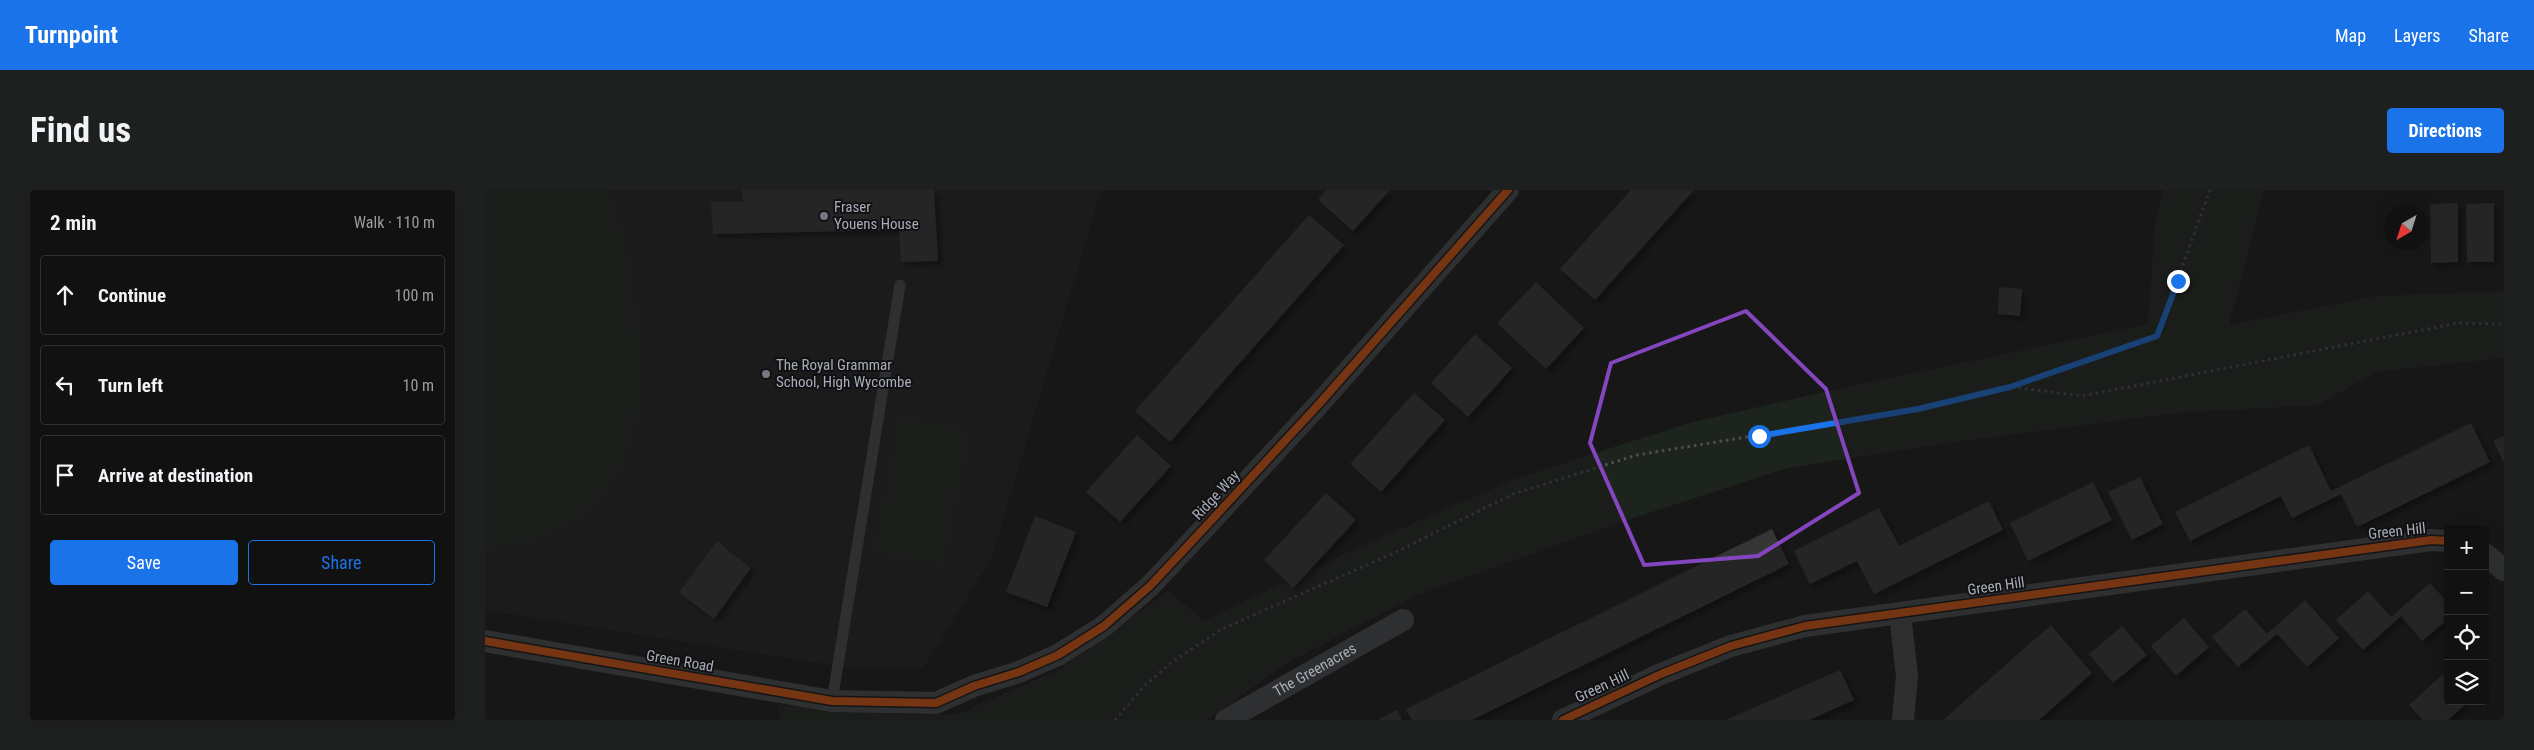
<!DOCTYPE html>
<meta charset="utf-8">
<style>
:root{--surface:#111;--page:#1e1f1f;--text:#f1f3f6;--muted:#9c9d9f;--line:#303131;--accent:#1a73e8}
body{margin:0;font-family:"Roboto Condensed",sans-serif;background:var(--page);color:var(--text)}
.controls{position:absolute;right:15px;bottom:15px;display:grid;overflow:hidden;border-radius:5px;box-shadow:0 5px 20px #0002}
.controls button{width:45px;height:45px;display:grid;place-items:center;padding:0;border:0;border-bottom:1px solid var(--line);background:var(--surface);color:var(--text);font:25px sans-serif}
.compass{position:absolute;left:1899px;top:15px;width:45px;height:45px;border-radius:50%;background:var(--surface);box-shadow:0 5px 20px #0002;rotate:219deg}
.stop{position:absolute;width:15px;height:15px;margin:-11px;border:4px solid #1a73e8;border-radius:50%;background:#fff}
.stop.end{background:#1a73e8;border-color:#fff;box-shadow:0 1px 5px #0008}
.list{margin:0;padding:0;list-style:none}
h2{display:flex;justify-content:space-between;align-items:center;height:65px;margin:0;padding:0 20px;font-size:21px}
h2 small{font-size:16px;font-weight:400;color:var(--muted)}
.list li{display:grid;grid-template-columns:32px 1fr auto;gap:15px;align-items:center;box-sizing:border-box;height:80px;margin:0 10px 10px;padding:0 10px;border:1px solid var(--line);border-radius:5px}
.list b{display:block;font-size:19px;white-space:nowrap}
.list em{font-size:16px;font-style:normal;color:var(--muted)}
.actions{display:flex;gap:10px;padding:15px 20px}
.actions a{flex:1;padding:11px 0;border:1px solid var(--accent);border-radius:5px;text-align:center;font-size:18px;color:var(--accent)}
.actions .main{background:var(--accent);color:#fff}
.icon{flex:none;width:28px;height:28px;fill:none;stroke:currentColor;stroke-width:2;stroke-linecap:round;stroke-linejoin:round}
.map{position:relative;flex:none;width:2019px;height:530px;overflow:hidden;border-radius:5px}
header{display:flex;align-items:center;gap:30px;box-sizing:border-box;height:70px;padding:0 25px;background:var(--accent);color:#fff}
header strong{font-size:24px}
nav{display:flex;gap:28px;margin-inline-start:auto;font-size:18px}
.intro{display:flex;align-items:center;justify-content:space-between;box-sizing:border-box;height:120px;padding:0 30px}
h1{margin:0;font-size:35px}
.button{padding:12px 22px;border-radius:5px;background:var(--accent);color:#fff;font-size:18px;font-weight:700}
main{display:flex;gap:30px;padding:0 30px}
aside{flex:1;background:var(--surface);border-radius:5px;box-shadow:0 5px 20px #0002}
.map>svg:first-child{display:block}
.built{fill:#212123}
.green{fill:#1d241e}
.building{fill:#353536;filter:url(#shadow)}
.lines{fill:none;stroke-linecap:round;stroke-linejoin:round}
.path{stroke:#4d4e52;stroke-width:3;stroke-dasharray:2.5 4;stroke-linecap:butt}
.lane{stroke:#4b4c50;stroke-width:11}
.street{stroke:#4b4c50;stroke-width:22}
.cycleway-casing{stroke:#111113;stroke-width:11}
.cycleway{stroke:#e8590c;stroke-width:8}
.route{stroke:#1a73e8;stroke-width:6}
.marked{fill:none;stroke:#8446be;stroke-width:4;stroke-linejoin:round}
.poi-dot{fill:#757880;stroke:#111113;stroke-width:2}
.labels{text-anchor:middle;stroke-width:4;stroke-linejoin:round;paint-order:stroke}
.poi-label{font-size:15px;fill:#a8adb8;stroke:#111113;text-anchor:start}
.street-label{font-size:15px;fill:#a8adb8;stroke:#111113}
</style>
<header>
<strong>Turnpoint</strong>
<nav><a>Map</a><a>Layers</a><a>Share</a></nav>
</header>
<div class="intro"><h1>Find us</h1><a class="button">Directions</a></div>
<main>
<aside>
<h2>2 min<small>Walk · 110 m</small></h2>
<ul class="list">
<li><svg class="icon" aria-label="ahead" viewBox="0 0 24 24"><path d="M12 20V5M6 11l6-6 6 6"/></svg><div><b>Continue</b></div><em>100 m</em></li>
<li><svg class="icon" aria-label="left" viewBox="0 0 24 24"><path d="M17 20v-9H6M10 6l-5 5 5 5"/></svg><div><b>Turn left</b></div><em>10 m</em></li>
<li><svg class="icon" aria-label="arrive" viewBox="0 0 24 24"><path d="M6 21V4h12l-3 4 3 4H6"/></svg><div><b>Arrive at destination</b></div></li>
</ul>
<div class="actions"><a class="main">Save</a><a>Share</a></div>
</aside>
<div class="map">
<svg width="2019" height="530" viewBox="0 0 2019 530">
<defs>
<filter id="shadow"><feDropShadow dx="4.5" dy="4.5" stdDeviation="2.5" flood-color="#0009"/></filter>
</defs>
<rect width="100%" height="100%" fill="#171717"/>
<path class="built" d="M 0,0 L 616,0 L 507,367 L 439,477 L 373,479 L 0,420 Z"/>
<path class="green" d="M 0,0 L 126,0 C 144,45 152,92 155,140 C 156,156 159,173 158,189 C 156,289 101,353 0,361 Z
M 1679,0 L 1779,0 L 1744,135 L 1891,106 L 2019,101 L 2019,168 L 1891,182 L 1833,215 L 1692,223 L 1470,252 L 1302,278 L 1139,331 L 932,405 L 802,473 L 722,530 L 296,530 L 293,515 L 404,524 L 471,525 L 575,479 L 684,400 L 718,431 L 876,356 L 1033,288 L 1204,233 L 1352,199 L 1663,134 L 1670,32 Z
M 413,224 L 487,239 L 460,378 L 386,364 Z"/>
<path class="building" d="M 257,0 L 449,0 L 453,71 L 416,72 L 414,40 L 228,44 L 226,12 L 258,12 Z
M 841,0 L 905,0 L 868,41 L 833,10 Z
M 1146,0 L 1209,0 L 1110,110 L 1075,79 Z
M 1973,13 L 1973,72 L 1946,73 L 1945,14 Z
M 2009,13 L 2009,72 L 1982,72 L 1981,14 Z
M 824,25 L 859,55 L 685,252 L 650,221 Z
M 1051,92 L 1099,138 L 1061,179 L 1012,133 Z
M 1514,97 L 1537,99 L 1535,126 L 1513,124 Z
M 990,144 L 1027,178 L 983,227 L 946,193 Z
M 929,203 L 960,230 L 896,302 L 865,274 Z
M 1986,233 L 2005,272 L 1872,337 L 1856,304 L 1807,328 L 1796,306 L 1705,351 L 1690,322 L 1824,255 L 1846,301 Z
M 652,245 L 686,276 L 635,332 L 601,302 Z
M 2019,246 L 2019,273 L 2008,251 Z
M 1655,287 L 1678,334 L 1647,350 L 1623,302 Z
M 1608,292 L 1627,330 L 1543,371 L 1525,333 Z
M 841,303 L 871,330 L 808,398 L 779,370 Z
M 1504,311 L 1518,340 L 1389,404 L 1372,371 L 1325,394 L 1309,361 L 1394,318 L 1414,356 Z
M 550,326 L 591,342 L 562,417 L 521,402 Z
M 1287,339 L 1304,374 L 987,530 L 927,530 L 921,519 Z
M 232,351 L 266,378 L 229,429 L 194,403 Z
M 1945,393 L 1963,413 L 1963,429 L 1937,451 L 1916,426 L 1878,460 L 1851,430 L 1883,401 L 1906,427 Z
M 1820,410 L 1854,448 L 1822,477 L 1792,444 L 1753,477 L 1727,447 L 1760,419 L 1782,444 Z
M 1699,428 L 1724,457 L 1691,486 L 1666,456 Z
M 1566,435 L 1607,483 L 1554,530 L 1458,530 Z
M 1637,436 L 1662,465 L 1628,493 L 1604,464 Z
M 1355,480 L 1369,510 L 1324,530 L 1241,530 Z
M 1957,485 L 1963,492 L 1963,511 L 1982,513 L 1963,530 L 1938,530 L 1924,515 Z
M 912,520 L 917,530 L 892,530 Z"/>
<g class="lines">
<path class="path" d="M 1527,197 L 1597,206 L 1973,133 L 2019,134
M 630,530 L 657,498 L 687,472 L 737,439 L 909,363 L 1028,304 L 1152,265 L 1433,219 L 1525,197 L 1672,146 L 1725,0"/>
<path class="lane" d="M 347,511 L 415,95"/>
<g class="street">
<path d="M 2000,364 L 2019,380"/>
<path d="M 1415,424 L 1422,486 L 1418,530"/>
<path d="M 0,451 L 347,511 L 451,513 L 489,496 L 534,482 L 573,465 L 619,436 L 665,396 L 710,348 L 834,214 L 1023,0"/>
<path id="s1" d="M 741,530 L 918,430"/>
<path d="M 1078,530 L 1176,484 L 1246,456 L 1320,436 L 1946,350 L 1963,351"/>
</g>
<g class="cycleway-casing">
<path id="cycleway" d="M 0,451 L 347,511 L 451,513 L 489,496 L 534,482 L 573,465 L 619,436 L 665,396 L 710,348 L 834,214 L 1023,0
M 1078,530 L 1176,484 L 1246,456 L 1320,436 L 1946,350 L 1963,351"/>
</g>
<use href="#cycleway" class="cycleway"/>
</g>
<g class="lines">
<path class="route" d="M 1274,246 L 1433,219 L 1525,197 L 1672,146 L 1693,91"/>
</g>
<path d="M0 0H2019V530H0ZM 1261,121 L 1341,199 L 1374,303 L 1273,366 L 1159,375 L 1105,253 L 1126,173 Z" fill="#171717" fill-opacity=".55" fill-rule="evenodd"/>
<path class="marked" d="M 1261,121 L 1341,199 L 1374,303 L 1273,366 L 1159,375 L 1105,253 L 1126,173 Z"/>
<g class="poi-dot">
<circle cx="339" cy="26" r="5"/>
<circle cx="281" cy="184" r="5"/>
</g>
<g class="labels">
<g class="poi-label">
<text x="349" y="22">Fraser<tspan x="349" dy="17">Youens House</tspan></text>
<text x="291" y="180">The Royal Grammar<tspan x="291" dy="17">School, High Wycombe</tspan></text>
</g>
<g class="street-label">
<text transform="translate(731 305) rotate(-47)" y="5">Ridge Way</text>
<text transform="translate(1912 341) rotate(-6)" y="5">Green Hill</text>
<text transform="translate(1511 396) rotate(-8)" y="5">Green Hill</text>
<text transform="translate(195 471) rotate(10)" y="5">Green Road</text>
<text dy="5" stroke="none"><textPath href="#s1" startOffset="102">The Greenacres</textPath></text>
<text transform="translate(1117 496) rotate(-25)" y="5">Green Hill</text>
</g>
</g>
</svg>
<div class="controls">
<button>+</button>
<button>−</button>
<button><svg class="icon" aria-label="locate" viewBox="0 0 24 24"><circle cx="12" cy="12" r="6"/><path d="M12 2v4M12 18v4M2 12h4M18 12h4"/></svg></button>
<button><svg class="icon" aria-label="layers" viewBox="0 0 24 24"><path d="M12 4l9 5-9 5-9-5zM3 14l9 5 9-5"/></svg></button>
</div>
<svg class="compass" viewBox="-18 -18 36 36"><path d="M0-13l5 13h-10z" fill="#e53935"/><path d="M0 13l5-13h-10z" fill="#9c9d9f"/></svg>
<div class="stop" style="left:1274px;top:246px"></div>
<div class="stop end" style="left:1693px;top:91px"></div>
</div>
</main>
